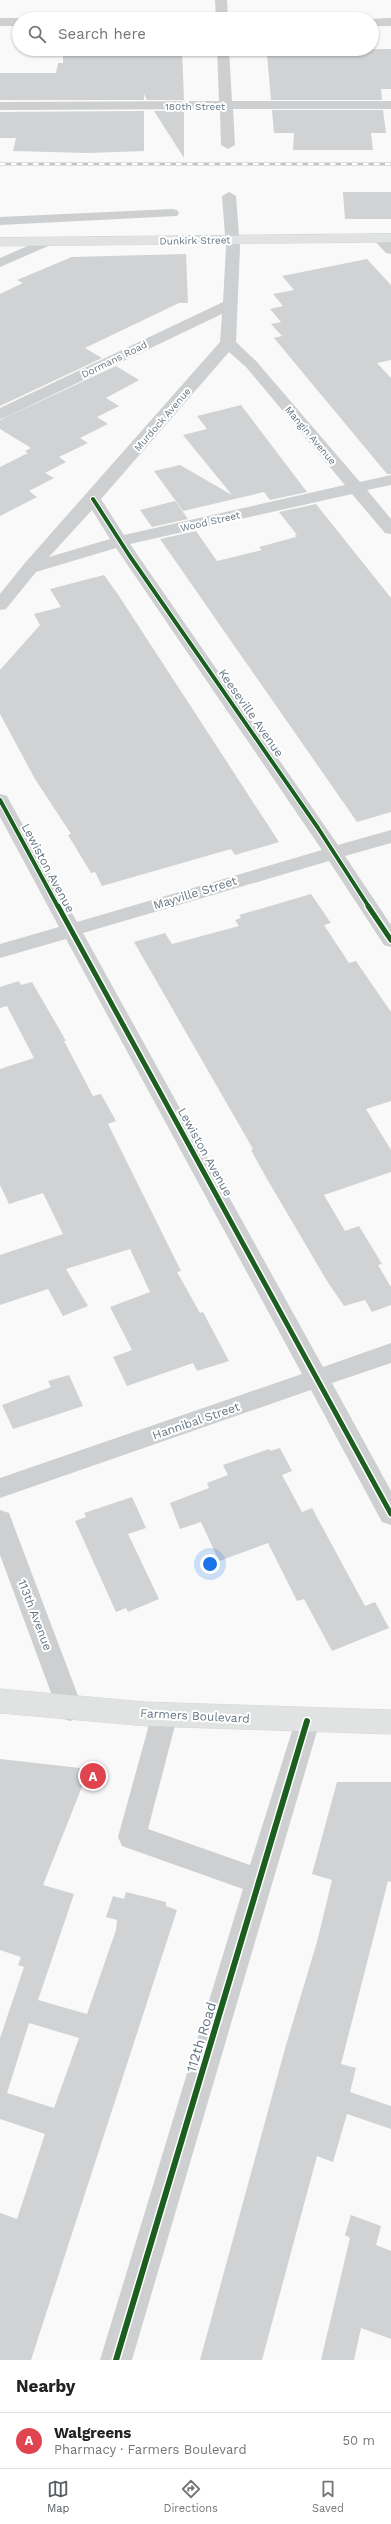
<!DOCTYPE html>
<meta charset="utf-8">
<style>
:root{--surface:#fff;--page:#f2f2f2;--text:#222;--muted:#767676;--line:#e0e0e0;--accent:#585c60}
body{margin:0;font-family:"Work Sans",sans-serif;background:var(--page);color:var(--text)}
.you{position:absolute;left:210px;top:1564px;width:14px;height:14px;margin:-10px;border:3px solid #fff;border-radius:50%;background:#1a73e8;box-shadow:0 0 0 6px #1a73e833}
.badge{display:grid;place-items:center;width:26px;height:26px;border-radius:50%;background:var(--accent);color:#fff;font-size:13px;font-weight:700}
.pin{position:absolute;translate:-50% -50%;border:2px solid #fff;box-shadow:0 1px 4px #0006}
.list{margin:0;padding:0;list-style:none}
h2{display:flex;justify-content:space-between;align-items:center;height:52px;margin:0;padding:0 16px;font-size:17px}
h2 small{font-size:13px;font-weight:400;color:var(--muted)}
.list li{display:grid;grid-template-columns:26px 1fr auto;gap:12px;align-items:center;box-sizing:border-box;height:56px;padding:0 16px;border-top:1px solid var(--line)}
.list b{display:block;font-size:15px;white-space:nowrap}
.list p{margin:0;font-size:13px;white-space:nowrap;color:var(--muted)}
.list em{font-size:13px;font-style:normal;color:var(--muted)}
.icon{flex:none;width:22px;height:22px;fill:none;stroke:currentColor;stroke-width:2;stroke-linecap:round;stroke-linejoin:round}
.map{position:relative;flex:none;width:391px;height:2360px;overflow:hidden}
.search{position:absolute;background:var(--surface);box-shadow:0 1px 3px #0004;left:12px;right:12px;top:12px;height:44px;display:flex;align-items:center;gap:10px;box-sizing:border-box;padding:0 14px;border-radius:22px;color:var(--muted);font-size:15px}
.sheet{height:108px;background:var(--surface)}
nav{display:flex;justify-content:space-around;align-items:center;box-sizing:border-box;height:56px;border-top:1px solid var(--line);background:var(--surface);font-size:11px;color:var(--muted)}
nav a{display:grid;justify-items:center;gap:2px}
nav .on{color:var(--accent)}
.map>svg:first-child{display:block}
.building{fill:#d0d2d3;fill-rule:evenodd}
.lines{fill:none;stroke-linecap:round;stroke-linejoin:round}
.major-casing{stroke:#d5d6d7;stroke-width:1}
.minor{fill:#cecfd0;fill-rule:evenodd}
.major{fill:#e1e2e2;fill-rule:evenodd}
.rail-casing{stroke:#c3c5c6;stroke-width:3}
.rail{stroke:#fff;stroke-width:2;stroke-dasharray:5.5;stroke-linecap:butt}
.cycleway-far2-casing{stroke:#fff;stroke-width:6}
.cycleway-far1-casing{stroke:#fff;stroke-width:8}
.cycleway-casing{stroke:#fff;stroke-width:9}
.cycleway-far2{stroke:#1b5e20;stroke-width:4}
.cycleway-far1{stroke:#1b5e20;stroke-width:5}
.cycleway{stroke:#1b5e20;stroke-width:6}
.labels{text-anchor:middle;stroke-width:4;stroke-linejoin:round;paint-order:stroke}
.far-street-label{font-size:10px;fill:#657683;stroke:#fff}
.street-label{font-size:12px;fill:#657683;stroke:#fff}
.near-street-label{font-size:14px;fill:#657683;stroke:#fff}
</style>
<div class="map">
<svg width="391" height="2360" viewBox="0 0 391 2360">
<rect width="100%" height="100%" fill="#f9f9f9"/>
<path class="building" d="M 92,49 L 182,49 L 184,100 L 147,100 L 144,94 L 144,100 L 0,100 L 0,73 L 56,73 L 58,63 L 63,63 L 63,56 L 92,55 Z
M 391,49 L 391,89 L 381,89 L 382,100 L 271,100 L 267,54 L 270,54 L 270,50 Z
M 272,110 L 383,110 L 386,133 L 371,133 L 373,150 L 293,150 L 294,133 L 274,133 Z
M 144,111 L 144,151 L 88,153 L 13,151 L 16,138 L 0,138 L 0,112 Z
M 154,111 L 184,111 L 184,158 Z
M 343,192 L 391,192 L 391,219 L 345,219 Z
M 186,254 L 188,303 L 179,303 L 85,348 L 102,358 L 0,406 L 0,294 L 23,283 L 17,280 L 72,257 Z
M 367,259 L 391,285 L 391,360 L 377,363 L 391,378 L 391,474 L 387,474 L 274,338 L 282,336 L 271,324 L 281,322 L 270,309 L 283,306 L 273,294 L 294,290 L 282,276 Z
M 116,366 L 139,380 L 106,398 L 119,406 L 97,417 L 108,424 L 80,438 L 88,443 L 59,457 L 66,462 L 45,473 L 54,478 L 29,491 L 37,497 L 0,516 L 0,467 L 28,453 L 25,451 L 31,448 L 0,429 L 0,420 Z
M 241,405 L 307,492 L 270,500 L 264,492 L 183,511 L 154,471 L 180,465 L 232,495 L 183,435 L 207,429 L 197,416 Z
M 175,501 L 188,519 L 152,527 L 140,510 Z
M 316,504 L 391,598 L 391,812 L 357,822 L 160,539 L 196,531 L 217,561 L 262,550 L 259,547 L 296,537 L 295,535 L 297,535 L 279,512 Z
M 104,575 L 119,596 L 279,842 L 235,855 L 231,849 L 102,886 L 95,872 L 91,873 L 68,835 L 71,834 L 35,779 L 0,714 L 0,670 L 40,625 L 34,614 L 61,607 L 50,589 Z
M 311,894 L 331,923 L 324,925 L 349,963 L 356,961 L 391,1012 L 391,1101 L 366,1109 L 391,1150 L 391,1172 L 324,1195 L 345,1231 L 359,1226 L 382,1264 L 378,1265 L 391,1287 L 391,1305 L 372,1312 L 365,1300 L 344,1306 L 327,1281 L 267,1179 L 251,1150 L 253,1149 L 134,942 L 165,933 L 172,944 L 239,926 L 235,920 L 241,918 L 239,915 Z
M 19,981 L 21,985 L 32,982 L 66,1041 L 64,1041 L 93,1096 L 101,1094 L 116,1121 L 108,1124 L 181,1271 L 177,1272 L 200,1313 L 203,1312 L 229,1361 L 197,1371 L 193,1363 L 127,1386 L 113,1357 L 132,1350 L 110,1307 L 150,1292 L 130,1249 L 66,1269 L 88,1306 L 63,1316 L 48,1289 L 0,1305 L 0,1255 L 63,1234 L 43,1193 L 9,1204 L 0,1185 L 0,1069 L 34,1058 L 7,1006 L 0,1008 L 0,987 Z
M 69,1375 L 83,1406 L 13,1429 L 2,1405 L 51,1387 L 48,1381 Z
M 280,1448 L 292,1471 L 282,1475 L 302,1512 L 312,1508 L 365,1606 L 375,1602 L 389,1628 L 332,1651 L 304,1599 L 297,1601 L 268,1543 L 219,1561 L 201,1522 L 180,1529 L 170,1503 L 209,1488 L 207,1483 L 228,1475 L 223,1465 L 269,1449 L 270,1451 Z
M 132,1497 L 146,1528 L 128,1534 L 159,1599 L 128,1612 L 126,1608 L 116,1612 L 75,1521 L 86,1517 L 84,1513 Z
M 0,1759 L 89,1769 L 43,1885 L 74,1894 L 38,2000 L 87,2014 L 116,1930 L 117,1920 L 106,1917 L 113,1896 L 124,1899 L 126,1892 L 166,1902 L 166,1906 L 177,1910 L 31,2360 L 0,2360 L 0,2213 L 17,2219 L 45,2134 L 0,2119 L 0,2038 L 24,1967 L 18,1965 L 21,1957 L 0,1950 ZM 29,2023 L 79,2038 L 54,2108 L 7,2093 Z
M 337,1782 L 391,1782 L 391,1882 L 388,1881 L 341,2064 L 356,2068 L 350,2092 L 391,2106 L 391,2129 L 347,2114 L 333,2162 L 317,2156 L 262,2360 L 200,2360 L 286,2045 L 317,1942 L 332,1880 L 312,1874 Z
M 351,2215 L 381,2226 L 376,2245 L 391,2251 L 391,2339 L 361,2328 L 354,2360 L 321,2360 L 350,2238 L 345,2235 Z"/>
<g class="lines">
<g class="major-casing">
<path id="major" d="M 391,234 L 391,242 L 0,246 L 0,238 Z
M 0,1689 L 146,1702 L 391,1710 L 391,1734 L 146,1726 L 0,1713 Z"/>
</g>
<path class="minor" d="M 215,0 L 227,0 L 228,19 L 216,19 Z
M 0,18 L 19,18 L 22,19 L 19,19 L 19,26 L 0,26 Z
M 391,18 L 391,26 L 372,26 L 372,19 L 369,19 Z
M 217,49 L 229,49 L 232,101 L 391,101 L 391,109 L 233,109 L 235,145 L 228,149 L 221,145 L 220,109 L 0,110 L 0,102 L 219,101 Z
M 229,192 L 236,196 L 240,248 L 236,342 L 256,361 L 360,482 L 391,475 L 391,485 L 367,490 L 391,519 L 391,534 L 385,533 L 352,494 L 130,544 L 338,845 L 391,830 L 391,843 L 345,856 L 391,925 L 391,947 L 384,945 L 329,861 L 83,933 L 323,1367 L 391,1343 L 391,1363 L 332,1383 L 391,1491 L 391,1525 L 382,1522 L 311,1390 L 0,1498 L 0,1478 L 302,1374 L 66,939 L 0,958 L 0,944 L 59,927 L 0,817 L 0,794 L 7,796 L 9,800 L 77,922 L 322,850 L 116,548 L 36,572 L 6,609 L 0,610 L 0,594 L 24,564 L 220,342 L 222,314 L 6,417 L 0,419 L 0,408 L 223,302 L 226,248 L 222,196 ZM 229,352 L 246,367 L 345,485 L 124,535 L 101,499 ZM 92,510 L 110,539 L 49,557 Z
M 172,209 L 177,210 L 179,213 L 177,216 L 0,225 L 0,217 Z
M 379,234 L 384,235 L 391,242 L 391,254 L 386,253 L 372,238 Z
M 48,237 L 55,241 L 53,244 L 0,267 L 0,258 Z
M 0,1510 L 9,1513 L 12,1521 L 83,1709 L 79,1718 L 70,1721 L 61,1718 L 57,1709 L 0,1555 Z
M 165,1702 L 174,1705 L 178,1714 L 148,1829 L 250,1865 L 298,1712 L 307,1709 L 316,1712 L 320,1721 L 132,2360 L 100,2360 L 243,1889 L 122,1846 L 118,1837 L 152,1714 L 156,1705 Z"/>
<use href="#major" class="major"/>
<g class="rail-casing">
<path id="rail" d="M 0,164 L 391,164"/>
</g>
<use href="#rail" class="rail"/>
<g class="cycleway-far2-casing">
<path id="cycleway-far2" d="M 93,499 L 129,555 L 318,828 L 369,907
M 0,800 L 58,907"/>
</g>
<g class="cycleway-far1-casing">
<path id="cycleway-far1" d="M 58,906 L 391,1514
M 368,906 L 391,940"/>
</g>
<g class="cycleway-casing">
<path id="cycleway" d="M 116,2360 L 307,1721"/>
</g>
<use href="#cycleway-far2" class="cycleway-far2"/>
<use href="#cycleway-far1" class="cycleway-far1"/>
<use href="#cycleway" class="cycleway"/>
</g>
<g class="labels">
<g class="far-street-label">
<text x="195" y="110">180th Street</text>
<text transform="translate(195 240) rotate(-1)" y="4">Dunkirk Street</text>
<text transform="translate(114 359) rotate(-26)" y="4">Dormans Road</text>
<text transform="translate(162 419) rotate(-49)" y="4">Murdock Avenue</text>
<text transform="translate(311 435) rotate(50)" y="4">Mangin Avenue</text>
<text transform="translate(210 521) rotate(-13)" y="4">Wood Street</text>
</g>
<g class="street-label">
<text transform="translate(251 713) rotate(55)" y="4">Keeseville Avenue</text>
<text transform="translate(48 868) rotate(62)" y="4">Lewiston Avenue</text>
<text transform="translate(195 893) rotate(-17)" y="4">Mayville Street</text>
<text transform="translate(205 1152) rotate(61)" y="4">Lewiston Avenue</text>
<text transform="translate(196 1421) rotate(-19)" y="4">Hannibal Street</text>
<text transform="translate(35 1615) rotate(69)" y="4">113th Avenue</text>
<text transform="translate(195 1716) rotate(3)" y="4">Farmers Boulevard</text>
</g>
<g class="near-street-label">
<text transform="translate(201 2037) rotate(-73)" y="5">112th Road</text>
</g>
</g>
</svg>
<div class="you"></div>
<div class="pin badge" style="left:93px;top:1776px;background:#e0444e">A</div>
<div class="search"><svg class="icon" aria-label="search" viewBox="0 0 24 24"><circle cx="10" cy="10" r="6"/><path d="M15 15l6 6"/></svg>Search here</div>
</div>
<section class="sheet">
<h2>Nearby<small></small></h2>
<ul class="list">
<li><span class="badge" style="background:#e0444e">A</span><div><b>Walgreens</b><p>Pharmacy · Farmers Boulevard</p></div><em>50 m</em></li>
</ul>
</section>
<nav>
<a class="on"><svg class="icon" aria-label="map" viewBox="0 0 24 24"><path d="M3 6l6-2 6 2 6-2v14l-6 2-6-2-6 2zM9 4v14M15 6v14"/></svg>Map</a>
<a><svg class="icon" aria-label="directions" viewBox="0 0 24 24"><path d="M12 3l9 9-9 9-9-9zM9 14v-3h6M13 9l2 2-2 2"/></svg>Directions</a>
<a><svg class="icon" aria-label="saved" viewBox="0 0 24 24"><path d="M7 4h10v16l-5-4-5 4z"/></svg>Saved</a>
</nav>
